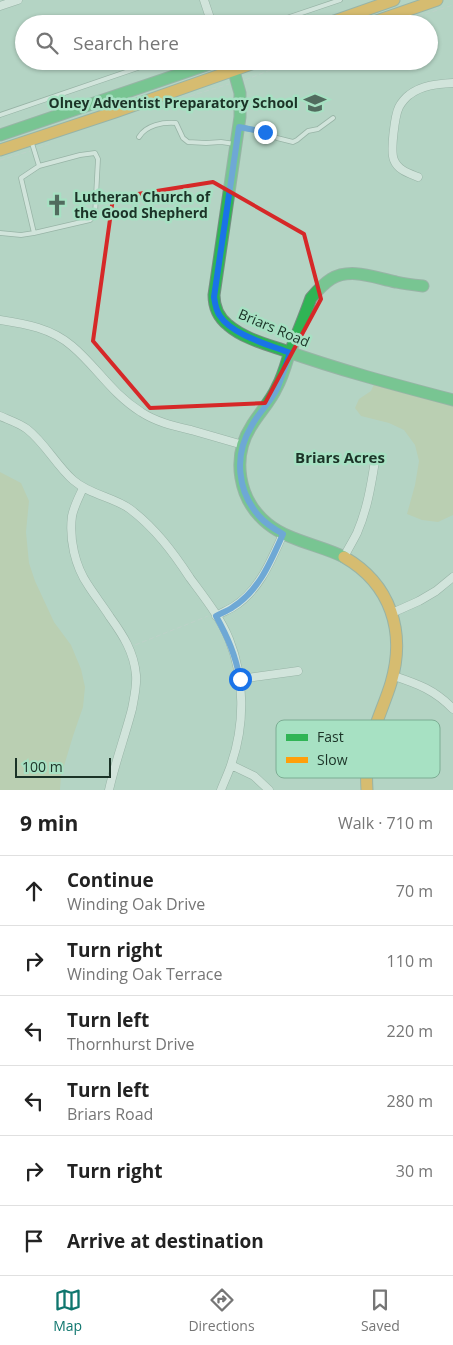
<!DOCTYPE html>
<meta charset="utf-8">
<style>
:root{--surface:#fff;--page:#f6f6f6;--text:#222;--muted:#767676;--line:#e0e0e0;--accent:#0f766e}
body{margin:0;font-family:"Open Sans",sans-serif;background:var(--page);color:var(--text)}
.scale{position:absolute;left:15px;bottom:12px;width:96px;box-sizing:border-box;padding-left:5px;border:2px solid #1b3327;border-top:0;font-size:14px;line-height:18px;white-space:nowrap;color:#1b3327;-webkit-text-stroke:4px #a7e1c3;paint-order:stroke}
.stop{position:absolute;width:15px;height:15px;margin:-11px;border:4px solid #1a73e8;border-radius:50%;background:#fff}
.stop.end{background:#1a73e8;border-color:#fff;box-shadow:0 1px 5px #0008}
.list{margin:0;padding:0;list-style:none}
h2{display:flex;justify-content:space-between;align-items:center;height:65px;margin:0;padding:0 20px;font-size:21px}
h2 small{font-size:16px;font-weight:400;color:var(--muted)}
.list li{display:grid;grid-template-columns:32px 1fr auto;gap:15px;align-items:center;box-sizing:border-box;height:70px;padding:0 20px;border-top:1px solid var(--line)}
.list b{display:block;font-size:19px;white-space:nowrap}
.list p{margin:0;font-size:16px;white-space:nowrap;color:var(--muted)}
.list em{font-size:16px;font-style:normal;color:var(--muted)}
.icon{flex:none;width:28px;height:28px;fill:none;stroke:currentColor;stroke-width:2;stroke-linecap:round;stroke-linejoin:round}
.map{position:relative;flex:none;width:453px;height:790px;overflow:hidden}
.search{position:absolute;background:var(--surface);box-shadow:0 1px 4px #0004;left:15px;right:15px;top:15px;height:55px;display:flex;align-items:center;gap:12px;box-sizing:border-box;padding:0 18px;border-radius:28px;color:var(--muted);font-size:19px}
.sheet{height:485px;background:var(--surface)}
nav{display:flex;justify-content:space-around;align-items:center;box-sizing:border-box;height:70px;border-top:1px solid var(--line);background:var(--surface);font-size:14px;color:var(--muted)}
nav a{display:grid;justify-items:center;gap:2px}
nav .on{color:var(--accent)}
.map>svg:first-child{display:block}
.green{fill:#c0ca9c}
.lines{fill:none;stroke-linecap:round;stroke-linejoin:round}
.lane-casing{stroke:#758e81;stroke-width:5.5}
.street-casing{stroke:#758e81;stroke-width:9}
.fast-casing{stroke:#758e81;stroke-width:13}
.slow-casing{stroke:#758e81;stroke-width:13}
.path{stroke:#c7d0cc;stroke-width:1;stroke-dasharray:5 2.5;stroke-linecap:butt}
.lane{stroke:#f4f9f6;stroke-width:4}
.street{stroke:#f4f9f6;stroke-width:8}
.fast{stroke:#30b455;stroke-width:11}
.slow{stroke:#ff9f0a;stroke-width:11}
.route{stroke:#1a73e8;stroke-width:6}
.marked{fill:none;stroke:#d62828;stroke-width:4;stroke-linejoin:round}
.labels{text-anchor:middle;stroke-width:5;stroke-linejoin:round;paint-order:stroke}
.poi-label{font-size:14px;font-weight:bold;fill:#1b3327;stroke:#a7e1c3;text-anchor:end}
.street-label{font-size:14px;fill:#1b3327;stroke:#a7e1c3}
.neighbourhood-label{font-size:15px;font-weight:bold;fill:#1b3327;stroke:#a7e1c3}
.key{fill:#a7e1c3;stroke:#7dad94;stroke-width:1}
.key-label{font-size:14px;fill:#1b3327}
</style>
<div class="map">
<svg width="453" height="790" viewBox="0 0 453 790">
<rect width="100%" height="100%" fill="#b4d4c4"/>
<path class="green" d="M 376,380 L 453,400 L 453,515 L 438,522 L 422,520 L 407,514 L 415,485 L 419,461 L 415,445 L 404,430 L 389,423 L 361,416 L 355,408 L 359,399 L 371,391 Z
M 0,472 L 21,483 L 29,501 L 26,532 L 29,563 L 35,581 L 54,622 L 71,645 L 81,669 L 85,687 L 83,707 L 73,736 L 61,776 L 60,790 L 0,790 Z"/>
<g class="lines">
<g class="lane-casing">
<path id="lane" d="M 269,24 L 340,0
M 0,115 L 158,61
M 239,127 L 265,132 L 277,138 L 293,142 L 297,140 L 308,131 L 318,129 L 333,118
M 139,137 C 146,125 163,122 176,123 L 183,138 L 188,142 L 206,143 L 221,142 L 235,144
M 0,233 L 21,235 L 34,233 L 90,220 L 95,215 L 98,159 L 95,153 L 80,155 L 39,166 L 31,140
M 34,233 L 21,178 L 39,166"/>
</g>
<g class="street-casing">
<path id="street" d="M 204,0 L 212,24
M 0,6 L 18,0
M 418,177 C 408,173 398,170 394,160 C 390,151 395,115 399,107 C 401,103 406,97 409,95 C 422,85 437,84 453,83
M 0,320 C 26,324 51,328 72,346 C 97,367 111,393 141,412 C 156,422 174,426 191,430 C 208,435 226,440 243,445
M 0,416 C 9,420 19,423 27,429 C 45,443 56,465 73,480 C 90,495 114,497 130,509 C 155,528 173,552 190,578 C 204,597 220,617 229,639 C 245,679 245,725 231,765 C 228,774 224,782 221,790
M 83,488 C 79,497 74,506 72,516 C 69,539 75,566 88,585 C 95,596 103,606 110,617 C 123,635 134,652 136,675 C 137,686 134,698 132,709 C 125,736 115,763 109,790
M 344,557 C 348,549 353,541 357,533 C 367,510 371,486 375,461
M 392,613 L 419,601 L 436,591 L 453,577
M 216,616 C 221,613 228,610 233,607 C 259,591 271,561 283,534
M 394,676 C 418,684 435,690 453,709
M 240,679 L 298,671
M 231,765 L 254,776 L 269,790"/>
</g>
<g class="fast-casing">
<path id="fast" d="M 231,61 L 240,93 L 240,117 L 214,295 C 214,307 218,317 228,325 C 243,338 265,344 283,350 C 339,370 396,385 453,400
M 0,135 L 218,61
M 344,557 C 320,545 289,541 268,524 C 238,500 231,457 252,425 C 260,412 271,401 277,387 C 282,378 285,368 288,358 C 295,338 304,318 311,298 C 317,291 323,284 331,279 C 351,267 375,278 396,282 C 405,284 414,285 423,286"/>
</g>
<g class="slow-casing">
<path id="slow" d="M 326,24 L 394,0
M 368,24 L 437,0
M 0,150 L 115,112 L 260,61
M 344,557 C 391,584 406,632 391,683 C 385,703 375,723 370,744 C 366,760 366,774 367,790"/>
</g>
<path class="path" d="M 404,21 L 453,5
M 245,80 L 293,61
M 190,96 L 229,84
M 38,148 L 51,143
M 0,160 L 30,151
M 135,645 L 208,616"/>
<use href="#lane" class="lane"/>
<use href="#street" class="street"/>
<use href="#fast" class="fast"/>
<use href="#slow" class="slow"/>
</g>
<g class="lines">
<path class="route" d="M 240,679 C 235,654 228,638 216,616 C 221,613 228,611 233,607 C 259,591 271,561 283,534 C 274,529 265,523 259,516 C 237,491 234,455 251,427 C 258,413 270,403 277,389 C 282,377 286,365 290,353 C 270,345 232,335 220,316 C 216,311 215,304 214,297 L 239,127 L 265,132"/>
</g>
<path d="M0 0H453V790H0ZM 213,182 L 304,234 L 321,299 L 265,403 L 150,408 L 93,341 L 113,198 Z" fill="#b4d4c4" fill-opacity=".55" fill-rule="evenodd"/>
<path class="marked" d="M 213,182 L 304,234 L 321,299 L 265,403 L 150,408 L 93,341 L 113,198 Z"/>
<defs>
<g id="school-bare" transform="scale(1.725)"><path d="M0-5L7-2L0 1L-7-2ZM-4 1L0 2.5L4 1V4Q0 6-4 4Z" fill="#516b5e" stroke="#a7e1c3" stroke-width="2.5" paint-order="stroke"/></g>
<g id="church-bare" transform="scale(1.725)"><path d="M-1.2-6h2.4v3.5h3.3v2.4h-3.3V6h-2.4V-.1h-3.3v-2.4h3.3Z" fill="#516b5e" stroke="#a7e1c3" stroke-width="2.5" paint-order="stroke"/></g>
</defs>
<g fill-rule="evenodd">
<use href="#school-bare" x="315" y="103"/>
<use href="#church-bare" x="57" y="205"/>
</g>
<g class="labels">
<g class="poi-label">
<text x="298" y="108">Olney Adventist Preparatory School</text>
<text x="74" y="202" text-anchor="start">Lutheran Church of<tspan x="74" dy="16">the Good Shepherd</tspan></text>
</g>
<g class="street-label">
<text transform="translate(274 328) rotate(23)" y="5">Briars Road</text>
</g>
<g class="neighbourhood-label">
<text x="340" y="463">Briars Acres</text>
</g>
</g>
<rect x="276" y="720" width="164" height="58" rx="8" class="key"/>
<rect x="286" y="734" width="22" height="7" fill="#30b455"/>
<rect x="286" y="757" width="22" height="6" fill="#ff9f0a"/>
<g class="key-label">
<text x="317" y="742">Fast</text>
<text x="317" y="765">Slow</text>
</g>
</svg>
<div class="scale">100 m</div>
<div class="stop" style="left:240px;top:679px"></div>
<div class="stop end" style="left:265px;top:132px"></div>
<div class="search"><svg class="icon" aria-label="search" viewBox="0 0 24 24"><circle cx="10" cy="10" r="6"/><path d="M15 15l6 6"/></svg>Search here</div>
</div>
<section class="sheet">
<h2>9 min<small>Walk · 710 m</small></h2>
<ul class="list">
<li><svg class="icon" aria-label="ahead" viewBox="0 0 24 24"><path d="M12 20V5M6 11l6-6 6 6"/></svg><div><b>Continue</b><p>Winding Oak Drive</p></div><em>70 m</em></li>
<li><svg class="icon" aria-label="right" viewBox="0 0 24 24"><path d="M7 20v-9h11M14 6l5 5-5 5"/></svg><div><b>Turn right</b><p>Winding Oak Terrace</p></div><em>110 m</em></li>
<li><svg class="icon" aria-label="left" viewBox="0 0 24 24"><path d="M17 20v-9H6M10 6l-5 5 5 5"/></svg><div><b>Turn left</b><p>Thornhurst Drive</p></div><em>220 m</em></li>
<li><svg class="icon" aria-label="left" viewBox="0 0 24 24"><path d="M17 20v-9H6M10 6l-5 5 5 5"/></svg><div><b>Turn left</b><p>Briars Road</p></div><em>280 m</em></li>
<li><svg class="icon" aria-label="right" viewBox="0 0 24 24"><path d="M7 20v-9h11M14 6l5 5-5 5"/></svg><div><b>Turn right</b></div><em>30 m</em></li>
<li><svg class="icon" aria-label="arrive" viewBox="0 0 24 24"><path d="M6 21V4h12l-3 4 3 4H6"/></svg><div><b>Arrive at destination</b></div></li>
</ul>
</section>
<nav>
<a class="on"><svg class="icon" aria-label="map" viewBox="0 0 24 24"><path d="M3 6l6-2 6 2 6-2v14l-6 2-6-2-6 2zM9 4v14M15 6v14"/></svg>Map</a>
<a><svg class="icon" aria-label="directions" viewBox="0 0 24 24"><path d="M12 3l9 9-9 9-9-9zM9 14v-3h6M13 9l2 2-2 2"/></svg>Directions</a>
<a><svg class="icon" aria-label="saved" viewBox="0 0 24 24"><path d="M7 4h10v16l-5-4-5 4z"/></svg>Saved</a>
</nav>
